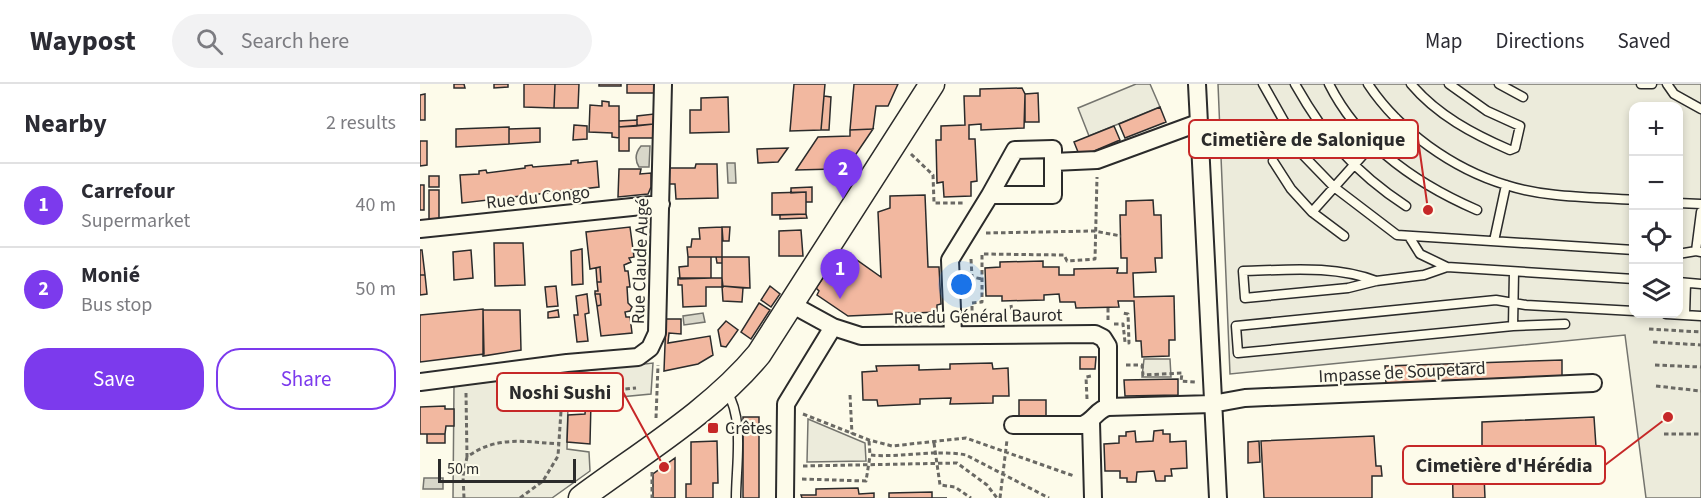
<!DOCTYPE html>
<meta charset="utf-8">
<style>
:root{--surface:#fff;--page:#f2f2f3;--text:#2b2b33;--muted:#7c7c81;--line:#e1e1e2;--accent:#7c3aed}
body{margin:0;font-family:"Source Sans 3",sans-serif;background:var(--page);color:var(--text)}
.controls{position:absolute;right:18px;top:18px;display:grid;overflow:hidden;border-radius:12px;box-shadow:0 3px 9px #0003}
.controls button{width:54px;height:54px;display:grid;place-items:center;padding:0;border:0;border-bottom:2px solid var(--line);background:var(--surface);color:var(--text);font:30px sans-serif}
.scale{position:absolute;left:18px;bottom:15px;width:138px;box-sizing:border-box;padding-left:6px;border:3px solid #2b2b2b;border-top:0;font-size:16px;line-height:21px;white-space:nowrap;color:#2b2b2b;-webkit-text-stroke:4px #fdfbea;paint-order:stroke}
.you{position:absolute;left:542px;top:201px;width:21px;height:21px;margin:-15px;border:4px solid #fff;border-radius:50%;background:#1a73e8;box-shadow:0 0 0 9px #1a73e833}
.badge{display:grid;place-items:center;width:39px;height:39px;border-radius:50%;background:var(--accent);color:#fff;font-size:20px;font-weight:700}
.pin{position:absolute;translate:-50% -50px;filter:drop-shadow(0 2px 3px #0008)}
.pin::after{content:'';position:absolute;top:32px;width:21px;height:18px;background:inherit;clip-path:polygon(0 0,100% 0,50% 100%)}
.list{margin:0;padding:0;list-style:none}
h2{display:flex;justify-content:space-between;align-items:center;height:78px;margin:0;padding:0 24px;font-size:26px}
h2 small{font-size:20px;font-weight:400;color:var(--muted)}
.list li{display:grid;grid-template-columns:39px 1fr auto;gap:18px;align-items:center;box-sizing:border-box;height:84px;padding:0 24px;border-top:2px solid var(--line)}
.list b{display:block;font-size:22px;white-space:nowrap}
.list p{margin:0;font-size:20px;white-space:nowrap;color:var(--muted)}
.list em{font-size:20px;font-style:normal;color:var(--muted)}
.actions{display:flex;gap:12px;padding:18px 24px}
.actions a{flex:1;padding:14px 0;border:2px solid var(--accent);border-radius:24px;text-align:center;font-size:21px;color:var(--accent)}
.actions .main{background:var(--accent);color:#fff}
.icon{flex:none;width:33px;height:33px;fill:none;stroke:currentColor;stroke-width:2;stroke-linecap:round;stroke-linejoin:round}
.map{position:relative;flex:none;width:1281px;height:414px;overflow:hidden}
header{display:flex;align-items:center;gap:36px;box-sizing:border-box;height:84px;padding:0 30px;background:var(--surface);border-bottom:2px solid var(--line)}
header strong{font-size:28px}
nav{display:flex;gap:33px;margin-inline-start:auto;font-size:21px}
.search{width:420px;height:54px;background:var(--page);display:flex;align-items:center;gap:15px;box-sizing:border-box;padding:0 21px;border-radius:33px;color:var(--muted);font-size:22px}
main{display:flex}
aside{flex:1;background:var(--surface)}
.map>svg:first-child{display:block}
.green{fill:#ecebdb;stroke:#74746e;stroke-width:1.5;fill-rule:evenodd}
.water{fill:#d8d7c9;stroke:#74746e;stroke-width:1.5}
.building{fill:#f2b8a0;stroke:#2b2b2b;stroke-width:1.5}
.lines{fill:none;stroke-linecap:round;stroke-linejoin:round}
.lane-casing{stroke:#2b2b2b;stroke-width:11}
.street-casing{stroke:#2b2b2b;stroke-width:20}
.secondary-casing{stroke:#2b2b2b;stroke-width:27}
.path{stroke:#6a6964;stroke-width:3;stroke-dasharray:4.5 3;stroke-linecap:butt}
.lane{stroke:#fdfbea;stroke-width:8}
.street{stroke:#fdfbea;stroke-width:16}
.secondary{stroke:#fdfbea;stroke-width:24}
.poi-dot{fill:#c62828;stroke:#fdfbea;stroke-width:2}
.labels{text-anchor:middle;stroke-width:4.5;stroke-linejoin:round;paint-order:stroke}
.street-label{font-size:18px;fill:#2b2b2b;stroke:#fdfbea}
.poi-label{font-size:18px;fill:#2b2b2b;stroke:#fdfbea;text-anchor:start}
.leader{fill:none;stroke:#c62828;stroke-width:2}
.callout-dot{fill:#c62828;stroke:#fdfbea;stroke-width:2}
.callout{fill:#fdfbea;stroke:#c62828;stroke-width:2}
.callout-label{font-size:20px;text-anchor:middle;font-weight:bold;fill:#2b2b2b}
</style>
<header>
<strong>Waypost</strong>
<div class="search"><svg class="icon" aria-label="search" viewBox="0 0 24 24"><circle cx="10" cy="10" r="6"/><path d="M15 15l6 6"/></svg>Search here</div>
<nav><a>Map</a><a>Directions</a><a>Saved</a></nav>
</header>
<main>
<aside>
<h2>Nearby<small>2 results</small></h2>
<ul class="list">
<li><span class="badge">1</span><div><b>Carrefour</b><p>Supermarket</p></div><em>40 m</em></li>
<li><span class="badge">2</span><div><b>Monié</b><p>Bus stop</p></div><em>50 m</em></li>
</ul>
<div class="actions"><a class="main">Save</a><a>Share</a></div>
</aside>
<div class="map">
<svg width="1281" height="414" viewBox="0 0 1281 414">
<rect width="100%" height="100%" fill="#fdfbea"/>
<path class="green" d="M 716,0 L 730,0 L 740,23 L 669,52 L 658,24 Z
M 798,0 L 1281,0 L 1281,414 L 1226,414 L 1205,251 L 810,290 ZM 1214,22 L 1258,22 L 1258,230 L 1214,230 Z
M 724,275 L 750,275 L 751,293 L 722,293 Z
M 233,279 L 231,310 L 148,318 L 147,365 L 169,368 L 170,387 L 132,414 L 33,414 L 34,302 Z
M 388,335 L 445,359 L 446,377 L 387,378 Z"/>
<path class="water" d="M 221,62 L 230,62 L 229,83 L 219,83 C 214,75 216,68 221,62 Z
M 307,79 L 315,79 L 316,99 L 308,99 Z
M 283,229 L 285,238 L 264,241 L 263,232 Z
M 4,394 L 23,394 L 23,405 L 3,405 Z"/>
<path class="building" d="M 34,0 L 44,0 L 45,4 L 34,4 Z
M 74,0 L 88,0 L 88,3 L 74,4 Z
M 104,0 L 135,0 L 134,24 L 104,23 Z
M 135,0 L 159,0 L 158,24 L 134,24 Z
M 179,0 L 201,0 L 201,2 L 179,2 Z
M 207,0 L 234,0 L 234,9 L 207,9 Z
M 374,0 L 405,0 L 401,46 L 370,47 Z
M 434,0 L 478,0 L 468,22 L 456,22 L 453,45 L 430,46 Z
M 602,4 L 605,10 L 604,44 L 561,46 L 561,40 L 549,41 L 549,55 L 555,55 L 557,97 L 551,98 L 551,112 L 524,113 L 523,98 L 517,99 L 516,56 L 521,56 L 521,42 L 545,41 L 544,12 L 560,12 L 560,5 Z
M 618,9 L 619,38 L 605,38 L 605,10 Z
M 5,10 L 5,36 L 0,36 L 0,11 Z
M 404,12 L 411,13 L 409,46 L 401,46 Z
M 308,13 L 309,48 L 270,49 L 270,26 L 281,26 L 281,14 Z
M 182,17 L 189,18 L 189,22 L 199,22 L 199,54 L 192,53 L 192,49 L 169,48 L 170,21 L 182,22 Z
M 740,23 L 746,38 L 705,54 L 699,40 Z
M 234,30 L 233,40 L 217,42 L 217,32 Z
M 217,36 L 217,42 L 199,43 L 199,37 Z
M 233,40 L 233,54 L 209,54 L 209,67 L 199,67 L 199,43 Z
M 154,41 L 167,42 L 167,55 L 153,56 Z
M 694,42 L 700,56 L 660,73 L 654,58 Z
M 89,43 L 89,60 L 36,63 L 36,45 Z
M 120,44 L 120,58 L 89,60 L 89,45 Z
M 453,45 L 432,76 L 416,76 L 415,85 L 376,86 L 398,53 L 430,52 L 430,46 Z
M 0,57 L 7,57 L 7,81 L 0,82 Z
M 368,64 L 358,78 L 338,79 L 337,65 Z
M 158,76 L 158,79 L 177,77 L 179,103 L 42,119 L 40,91 L 59,90 L 59,87 L 66,86 L 67,89 L 105,84 L 105,82 L 112,81 L 113,83 L 151,80 L 151,77 Z
M 416,76 L 432,76 L 427,84 L 415,85 Z
M 276,80 L 297,80 L 298,114 L 256,115 L 255,100 L 248,100 L 248,84 L 275,84 Z
M 199,85 L 221,85 L 220,90 L 231,89 L 231,103 L 228,110 L 198,113 Z
M 9,92 L 19,92 L 19,103 L 9,103 Z
M 0,101 L 4,101 L 4,126 L 0,126 Z
M 392,103 L 392,118 L 386,118 L 386,108 L 371,109 L 371,104 Z
M 9,106 L 19,106 L 19,136 L 9,137 Z
M 386,108 L 386,130 L 352,131 L 352,109 Z
M 505,111 L 508,183 L 519,183 L 521,220 L 517,221 L 517,228 L 428,232 L 397,211 L 399,207 L 396,204 L 419,171 L 424,174 L 427,169 L 461,193 L 458,128 L 470,124 L 470,112 Z
M 733,116 L 734,131 L 741,131 L 742,174 L 735,174 L 736,188 L 713,189 L 714,213 L 754,212 L 755,256 L 749,256 L 749,272 L 722,273 L 721,257 L 716,257 L 714,217 L 698,217 L 699,223 L 656,224 L 655,218 L 640,218 L 639,210 L 624,211 L 624,216 L 582,217 L 582,212 L 566,212 L 565,184 L 580,183 L 580,178 L 623,177 L 623,183 L 639,183 L 639,191 L 654,191 L 654,185 L 698,184 L 697,189 L 707,189 L 707,174 L 701,174 L 700,131 L 706,131 L 706,117 Z
M 386,130 L 387,134 L 360,135 L 360,131 Z
M 210,143 L 214,173 L 209,174 L 211,178 L 204,181 L 205,187 L 208,187 L 210,203 L 207,203 L 208,219 L 212,223 L 210,227 L 205,228 L 206,233 L 210,233 L 212,249 L 181,252 L 177,222 L 181,221 L 180,210 L 175,210 L 175,207 L 178,207 L 177,198 L 181,198 L 180,183 L 170,185 L 166,148 Z
M 302,143 L 310,143 L 309,157 L 303,157 Z
M 302,143 L 302,173 L 268,173 L 267,163 L 271,163 L 272,155 L 280,155 L 279,144 Z
M 381,146 L 383,172 L 359,172 L 359,147 Z
M 74,159 L 103,159 L 105,201 L 75,202 Z
M 162,165 L 163,200 L 152,201 L 151,167 Z
M 0,166 L 2,166 L 5,191 L 0,191 Z
M 51,166 L 53,194 L 34,196 L 33,168 Z
M 268,173 L 291,173 L 291,194 L 260,195 L 259,183 L 268,182 Z
M 296,173 L 302,173 L 302,179 L 297,179 Z
M 302,173 L 329,173 L 330,204 L 302,202 Z
M 180,183 L 181,198 L 177,198 L 176,184 Z
M 0,191 L 5,191 L 7,210 L 0,211 Z
M 258,194 L 302,194 L 303,203 L 286,203 L 286,222 L 263,223 L 262,201 L 258,201 Z
M 136,202 L 138,222 L 127,223 L 125,203 Z
M 302,202 L 323,204 L 322,218 L 303,217 Z
M 350,202 L 360,210 L 351,223 L 341,216 Z
M 167,210 L 169,229 L 165,230 L 168,257 L 157,258 L 154,231 L 158,231 L 156,212 Z
M 175,210 L 180,210 L 181,221 L 177,222 Z
M 339,219 L 350,226 L 331,255 L 321,248 Z
M 63,225 L 64,270 L 0,278 L 0,231 Z
M 63,226 L 100,226 L 101,266 L 63,272 Z
M 138,226 L 139,233 L 128,234 L 128,228 Z
M 246,235 L 261,235 L 261,250 L 249,249 L 248,259 L 290,252 L 293,271 L 278,280 L 244,287 Z
M 306,237 L 318,246 L 306,263 L 301,262 L 298,246 Z
M 660,273 L 676,273 L 675,285 L 660,285 Z
M 1142,276 L 1142,292 L 966,299 L 965,282 Z
M 572,279 L 573,285 L 588,284 L 589,312 L 573,312 L 573,319 L 530,320 L 531,314 L 500,315 L 500,320 L 458,322 L 457,316 L 443,316 L 442,288 L 457,287 L 456,282 L 499,281 L 499,286 L 530,285 L 530,280 Z
M 758,295 L 758,311 L 705,312 L 704,296 Z
M 599,316 L 626,316 L 626,332 L 599,332 Z
M 166,317 L 171,317 L 170,360 L 147,358 L 148,331 L 165,330 Z
M 25,322 L 25,325 L 34,325 L 34,342 L 26,342 L 25,350 L 0,350 L 0,323 Z
M 323,333 L 339,333 L 339,414 L 323,414 Z
M 1174,333 L 1176,363 L 1063,368 L 1065,414 L 1033,414 L 1032,365 L 1062,363 L 1062,338 Z
M 743,346 L 743,350 L 750,350 L 750,358 L 766,357 L 767,384 L 751,385 L 752,392 L 745,392 L 745,397 L 736,397 L 734,387 L 717,388 L 716,398 L 707,398 L 707,394 L 700,394 L 700,387 L 685,387 L 684,360 L 699,359 L 699,352 L 706,352 L 706,348 L 715,347 L 716,358 L 733,357 L 734,347 Z
M 7,350 L 25,350 L 25,359 L 7,359 Z
M 954,352 L 956,382 L 961,382 L 962,392 L 952,392 L 952,414 L 844,414 L 841,357 Z
M 297,357 L 298,399 L 293,399 L 293,414 L 266,414 L 266,400 L 271,400 L 271,358 Z
M 839,357 L 840,378 L 828,379 L 828,358 Z
M 255,374 L 255,414 L 233,414 L 233,390 Z
M 438,404 L 439,410 L 454,409 L 454,414 L 382,414 L 381,411 L 396,411 L 396,405 Z
M 512,408 L 512,414 L 527,414 L 469,414 L 469,409 Z"/>
<g class="lines">
<g class="lane-casing">
<path id="lane" d="M 843,0 L 883,71 L 914,103 L 977,151 L 1214,166
M 875,0 C 905,53 934,88 986,122
M 909,0 C 939,60 997,100 1057,126
M 948,0 C 979,47 1033,85 1086,101 C 1126,114 1172,113 1214,116
M 991,0 C 1017,31 1053,50 1090,66 L 1095,64 L 1100,42 L 1067,27 L 1029,0
M 1079,0 L 1103,13
M 1221,0 L 1232,0
M 1247,0 L 1254,10 L 1281,25
M 853,77 L 871,105 L 892,128 L 976,34
M 1258,119 L 1281,120
M 892,128 L 924,152
M 1281,128 L 1276,167 L 1281,168
M 990,154 L 1000,170 L 1027,183
M 1074,157 L 1086,101
M 1258,170 L 1276,167
M 1094,188 L 1093,242 L 1145,240
M 956,197 C 914,181 868,186 823,187 L 825,214 L 928,204 L 956,197 L 1004,191 L 1027,183 L 1214,195
M 1258,198 L 1281,200
M 1246,230 L 1281,232
M 1265,231 L 1266,199
M 1093,242 L 818,269 L 816,242 L 1076,216 L 1106,221 L 1214,227
M 306,306 C 325,335 316,381 316,414"/>
</g>
<g class="street-casing">
<path id="street" d="M 777,0 L 798,414
M 570,111 L 595,66 L 633,65 L 633,78
M 0,145 L 241,120
M 371,220 L 413,243 L 441,252 L 675,250 L 683,254 L 688,262 L 688,323
M 533,250 L 530,176 L 570,111 L 633,111 L 633,78 L 677,76 L 778,39
M 0,298 L 147,279 L 218,273 L 230,264 L 237,249 L 243,0
M 671,338 L 673,414
M 593,341 L 662,341 C 674,337 676,326 688,323 L 792,320 L 825,314 L 1173,299
M 365,414 L 366,320 L 413,243"/>
</g>
<g class="secondary-casing">
<path id="secondary" d="M 161,414 C 220,370 292,327 339,270 L 512,0"/>
</g>
<path class="path" d="M 491,70 L 513,91 L 514,119 L 545,119
M 566,149 L 674,147 L 701,152
M 551,175 L 552,193 L 562,195
M 591,221 L 593,234
M 552,234 L 552,219 L 562,218 L 562,170 L 644,171 L 647,177 L 675,175 L 677,93
M 688,236 L 688,223
M 694,240 L 703,240 L 705,258 L 709,259 L 708,230 L 703,229
M 1229,245 L 1281,248
M 1233,258 L 1281,261
M 706,281 L 722,281 L 723,291 L 762,289 L 761,297 L 775,298
M 1235,281 L 1281,283
M 1236,302 L 1281,307
M 46,309 L 47,373
M 430,311 L 432,350
M 667,315 L 666,293 L 671,292
M 86,317 L 216,304
M 383,330 L 449,356 L 472,362 L 546,354 L 654,392
M 236,334 L 238,281
M 1244,350 L 1281,350
M 449,357 L 450,371 C 481,374 515,365 546,371 L 629,414
M 514,359 L 520,401 L 535,403 L 551,414
M 383,382 L 537,379 L 567,401 L 577,414
M 232,388 L 232,414
M 382,395 L 446,397 L 450,372
M 44,414 L 43,392 L 47,373 C 77,351 105,358 140,360
M 100,414 L 123,397 L 138,372 L 143,297
M 580,414 L 587,356"/>
<use href="#lane" class="lane"/>
<use href="#street" class="street"/>
<use href="#secondary" class="secondary"/>
</g>
<rect class="poi-dot" x="287" y="338" width="12" height="12" rx="3"/>
<g class="labels">
<g class="street-label">
<text transform="translate(118 113) rotate(-6)" y="6">Rue du Congo</text>
<text transform="translate(220 177) rotate(-88)" y="6">Rue Claude Augé</text>
<text transform="translate(558 232) rotate(-1)" y="6">Rue du Général Baurot</text>
<text transform="translate(982 288) rotate(-3)" y="6">Impasse de Soupetard</text>
</g>
<g class="poi-label">
<text x="305" y="350">Crêtes</text>
</g>
</g>
<path class="leader" d="M1008 126L998 55M244 383L203 308M1248 333L1185 381"/>
<g class="callout-dot">
<circle cx="1008" cy="126" r="6"/>
<circle cx="244" cy="383" r="6"/>
<circle cx="1248" cy="333" r="6"/>
</g>
<g class="callout">
<rect x="769" y="36" width="229" height="38" rx="6"/>
<rect x="77" y="289" width="126" height="38" rx="6"/>
<rect x="983" y="362" width="202" height="38" rx="6"/>
</g>
<g class="callout-label">
<text x="883" y="62">Cimetière de Salonique</text>
<text x="140" y="315">Noshi Sushi</text>
<text x="1084" y="388">Cimetière d'Hérédia</text>
</g>
</svg>
<div class="controls">
<button>+</button>
<button>−</button>
<button><svg class="icon" aria-label="locate" viewBox="0 0 24 24"><circle cx="12" cy="12" r="6"/><path d="M12 2v4M12 18v4M2 12h4M18 12h4"/></svg></button>
<button><svg class="icon" aria-label="layers" viewBox="0 0 24 24"><path d="M12 4l9 5-9 5-9-5zM3 14l9 5 9-5"/></svg></button>
</div>
<div class="scale">50 m</div>
<div class="you"></div>
<div class="pin badge" style="left:420px;top:215px">1</div>
<div class="pin badge" style="left:423px;top:115px">2</div>
</div>
</main>
